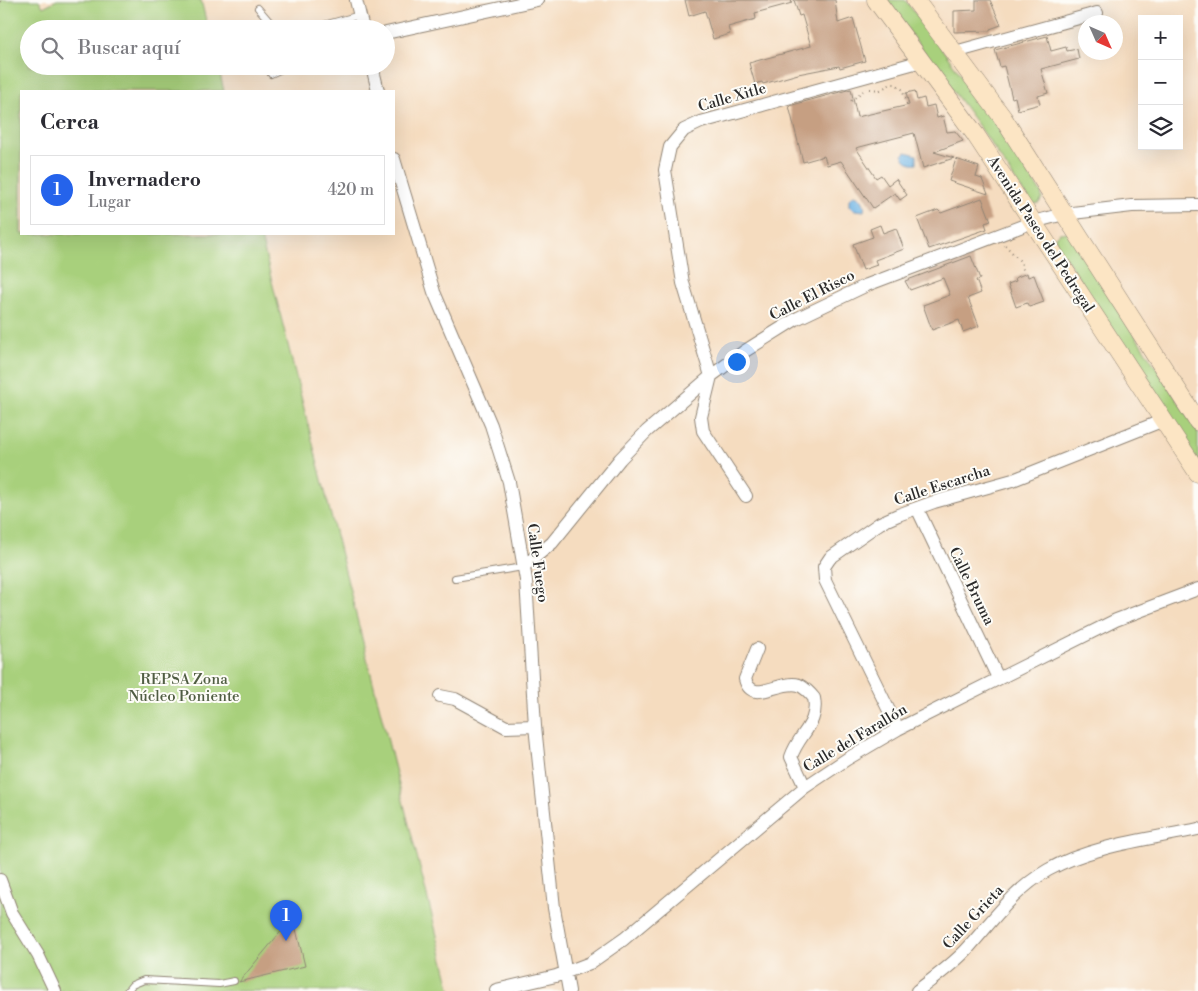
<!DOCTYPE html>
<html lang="es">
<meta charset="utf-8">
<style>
:root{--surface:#fff;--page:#f2f2f3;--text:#2b2b33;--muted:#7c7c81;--line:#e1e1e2;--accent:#2563eb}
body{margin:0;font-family:"Libre Bodoni",serif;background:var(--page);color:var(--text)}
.controls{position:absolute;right:15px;top:15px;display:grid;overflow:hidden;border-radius:0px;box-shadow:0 5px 20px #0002}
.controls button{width:45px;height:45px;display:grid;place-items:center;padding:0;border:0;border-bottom:1px solid var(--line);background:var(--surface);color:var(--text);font:25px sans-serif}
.compass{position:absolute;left:1078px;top:15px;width:45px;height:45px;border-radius:50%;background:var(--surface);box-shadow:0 5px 20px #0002;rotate:135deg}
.you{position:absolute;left:736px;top:361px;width:18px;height:18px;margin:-12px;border:4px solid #fff;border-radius:50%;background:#1a73e8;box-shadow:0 0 0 8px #1a73e833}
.badge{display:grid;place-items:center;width:32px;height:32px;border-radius:50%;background:var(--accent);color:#fff;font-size:16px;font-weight:700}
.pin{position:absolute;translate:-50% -41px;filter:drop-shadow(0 1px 2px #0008)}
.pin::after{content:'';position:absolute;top:26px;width:18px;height:15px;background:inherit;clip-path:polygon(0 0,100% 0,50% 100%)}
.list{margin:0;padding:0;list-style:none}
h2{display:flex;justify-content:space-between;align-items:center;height:65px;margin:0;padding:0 20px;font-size:21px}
h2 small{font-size:16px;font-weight:400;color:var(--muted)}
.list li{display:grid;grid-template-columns:32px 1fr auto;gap:15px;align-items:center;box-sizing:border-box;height:70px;margin:0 10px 10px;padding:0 10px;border:1px solid var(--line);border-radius:0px}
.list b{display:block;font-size:19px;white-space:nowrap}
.list p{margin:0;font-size:16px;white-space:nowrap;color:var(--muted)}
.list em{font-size:16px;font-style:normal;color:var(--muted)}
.icon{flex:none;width:28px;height:28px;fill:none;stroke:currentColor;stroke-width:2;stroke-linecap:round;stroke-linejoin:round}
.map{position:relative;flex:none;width:1198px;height:991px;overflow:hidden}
.search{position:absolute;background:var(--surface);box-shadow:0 5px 20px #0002;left:20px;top:20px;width:375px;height:55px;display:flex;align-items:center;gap:12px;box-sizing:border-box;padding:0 18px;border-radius:28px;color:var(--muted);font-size:19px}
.panel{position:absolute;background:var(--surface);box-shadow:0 5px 20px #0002;left:20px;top:90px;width:375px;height:145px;border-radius:0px}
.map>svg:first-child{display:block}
.green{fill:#a8d07b;stroke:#6a7e53}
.water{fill:#6db3e4;stroke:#4c6f88}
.building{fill:#c69f82}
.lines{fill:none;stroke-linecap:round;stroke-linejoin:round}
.lane-casing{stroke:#908475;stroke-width:8}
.street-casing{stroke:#908475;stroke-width:14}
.secondary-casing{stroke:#908475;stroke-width:19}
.path{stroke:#908475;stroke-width:2;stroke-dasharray:1 4;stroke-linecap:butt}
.lane{stroke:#fff;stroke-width:6}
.street{stroke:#fff;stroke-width:12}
.secondary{stroke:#fce5c4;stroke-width:18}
.labels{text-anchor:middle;stroke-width:4;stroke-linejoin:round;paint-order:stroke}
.street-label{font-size:15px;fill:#2b2b2b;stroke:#fdfcf7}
.park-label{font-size:15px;fill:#505d43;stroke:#fdfcf7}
</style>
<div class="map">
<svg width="1198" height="991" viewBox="0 0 1198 991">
<rect width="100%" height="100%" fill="#fdfcf7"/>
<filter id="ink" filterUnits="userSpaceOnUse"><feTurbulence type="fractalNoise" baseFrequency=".02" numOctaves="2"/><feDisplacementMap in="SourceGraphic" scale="10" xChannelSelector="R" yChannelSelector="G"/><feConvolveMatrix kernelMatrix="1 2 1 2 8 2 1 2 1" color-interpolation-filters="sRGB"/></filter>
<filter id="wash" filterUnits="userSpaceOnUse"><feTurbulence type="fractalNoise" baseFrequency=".0096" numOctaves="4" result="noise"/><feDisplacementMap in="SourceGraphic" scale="20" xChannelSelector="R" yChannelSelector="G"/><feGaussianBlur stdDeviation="1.12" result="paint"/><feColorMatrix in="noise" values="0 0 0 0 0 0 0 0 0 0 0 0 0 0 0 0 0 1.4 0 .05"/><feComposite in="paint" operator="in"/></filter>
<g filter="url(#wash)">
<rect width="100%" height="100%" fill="#f5dcbf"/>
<path class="green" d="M 0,0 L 39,0 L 43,7 L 57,0 L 201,0 L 208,29 L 29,29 L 29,66 L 218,66 L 224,91 L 21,91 L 21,234 L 260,234 L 451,991 L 0,991 Z
M 886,0 L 905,0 C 953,63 999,126 1041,193 L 1042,198 L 1039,203 L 1033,204 L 1029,201 L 984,133 Z
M 1068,232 L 1198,432 L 1198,465 L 1057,244 L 1055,237 L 1060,233 Z"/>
<path class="water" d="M 906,152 L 917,155 L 917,163 C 911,164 904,162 903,155 Z
M 854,195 C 861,196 866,204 864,211 L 855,210 L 849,206 L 849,199 Z"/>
<g id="blocks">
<path class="building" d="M 685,0 L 791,0 L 792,3 L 755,13 L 756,19 L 728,27 L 730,34 L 713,39 L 705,11 L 689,16 Z
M 794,0 L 835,0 L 838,23 L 853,18 L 865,61 L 840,68 L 839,66 L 798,74 L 763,84 L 762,82 L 755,84 L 749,63 L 811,46 L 802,15 L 799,16 Z
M 976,0 L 990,0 L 1001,25 L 990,29 L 990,31 L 954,32 L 954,11 L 976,10 Z
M 1047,36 L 1051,51 L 1066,47 L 1067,51 L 1077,49 L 1079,59 L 1041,69 L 1048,93 L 1038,96 L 1040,104 L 1018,110 L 1015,97 L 1012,98 L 1004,66 L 1000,67 L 995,50 Z
M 851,89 L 857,117 L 909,105 L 906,93 L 915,91 L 917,100 L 924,98 L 926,107 L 934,105 L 937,118 L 943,116 L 947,132 L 955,131 L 963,141 L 934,152 L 954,158 L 923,168 L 914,133 L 856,148 L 876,178 L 881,175 L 888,185 L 896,179 L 907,195 L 900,200 L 895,193 L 873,208 L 841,161 L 827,165 L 824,156 L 803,162 L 789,106 Z
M 956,159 L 979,167 L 976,177 L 982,179 L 988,194 L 949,181 Z
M 982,198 L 991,221 L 985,223 L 987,229 L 929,249 L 917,218 L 938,210 L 941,213 Z
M 880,225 L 883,233 L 896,228 L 904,249 L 875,260 L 877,265 L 863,270 L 853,244 L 873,237 L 870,229 Z
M 971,256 L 980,279 L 976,280 L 981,293 L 968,298 L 979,326 L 963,332 L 959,320 L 932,330 L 923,305 L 950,295 L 943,278 L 910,290 L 905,281 Z
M 1027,273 L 1028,277 L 1034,275 L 1044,302 L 1029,307 L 1027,303 L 1016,307 L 1008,284 L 1016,281 L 1015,278 Z
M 293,917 L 305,966 L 239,982 Z"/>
</g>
</g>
<g filter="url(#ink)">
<use href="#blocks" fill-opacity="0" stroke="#908475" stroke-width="1"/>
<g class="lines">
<g class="lane-casing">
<path id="lane" d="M 258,8 L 276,29
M 309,29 L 360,15
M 271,74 L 288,66
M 455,578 L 523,567
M 127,991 L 132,985 L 144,980 L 219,984 L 234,981"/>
</g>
<g class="street-casing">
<path id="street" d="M 356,0 L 363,29
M 386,33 L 537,0
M 955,52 L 1097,13
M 372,66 L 378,91
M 394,159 L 434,292 L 491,425 L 509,482 L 526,580 L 535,726 L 554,908 L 569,991
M 746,496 L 703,431 L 701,417 L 711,376 L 683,283 L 665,170 L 670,147 L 684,130 L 701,122 L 922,61
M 917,508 L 998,678
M 523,567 L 552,543 L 620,459 L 647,431 L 711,376 L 745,351 L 796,319 L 867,285 L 1033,222 L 1064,214 L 1132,206 L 1198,205
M 757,649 L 745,679 C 752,706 780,679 799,685 C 805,688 810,693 814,698 C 819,725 799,733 791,757 L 805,787
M 440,696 L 455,699 L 506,727 L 535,726
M 898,729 L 825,580 L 824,567 L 830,558 L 880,523 L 898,515 L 934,502 L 1013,480 L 1164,420
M 0,880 L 12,913 L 38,955 L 55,991
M 496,990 L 556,976 L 590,963 L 624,939 L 805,787 L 847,759 L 898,729 L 1116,620 L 1198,589
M 917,991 C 935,977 954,964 969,947 C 994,919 1015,889 1048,870 C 1090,846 1151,839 1198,829"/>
</g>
<g class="secondary-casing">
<path id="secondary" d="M 876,0 L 975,134 L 1198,473
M 915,0 L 1003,118 L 1198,422"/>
</g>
<path class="path" d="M 0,2 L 3,0
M 870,89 L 880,90 L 891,84 L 896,84 L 902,89 L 908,107
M 851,101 L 863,91
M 1005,245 L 1021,262 L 1024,273"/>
<use href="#lane" class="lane"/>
<use href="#street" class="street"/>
<use href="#secondary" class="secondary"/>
</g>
</g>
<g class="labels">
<g class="street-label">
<text transform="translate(732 97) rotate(-16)" y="5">Calle Xitle</text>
<text transform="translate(1041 234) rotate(57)" y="5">Avenida Paseo del Pedregal</text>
<text transform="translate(812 295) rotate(-27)" y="5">Calle El Risco</text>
<text transform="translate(942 485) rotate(-18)" y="5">Calle Escarcha</text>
<text transform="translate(538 563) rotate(82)" y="5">Calle Fuego</text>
<text transform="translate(972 586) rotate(64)" y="5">Calle Bruma</text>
<text transform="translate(855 738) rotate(-31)" y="5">Calle del Farallón</text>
<text transform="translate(973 917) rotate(-47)" y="5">Calle Grieta</text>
</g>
<g class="park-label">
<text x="184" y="684">REPSA Zona<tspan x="184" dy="17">Núcleo Poniente</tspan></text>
</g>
</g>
</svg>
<div class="controls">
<button>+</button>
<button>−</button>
<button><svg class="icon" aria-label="layers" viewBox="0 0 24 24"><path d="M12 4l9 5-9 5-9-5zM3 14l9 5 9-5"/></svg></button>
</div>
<svg class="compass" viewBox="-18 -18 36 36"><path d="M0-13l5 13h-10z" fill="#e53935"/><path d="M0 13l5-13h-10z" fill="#7c7c81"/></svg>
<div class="you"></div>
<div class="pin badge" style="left:286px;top:941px">1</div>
<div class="search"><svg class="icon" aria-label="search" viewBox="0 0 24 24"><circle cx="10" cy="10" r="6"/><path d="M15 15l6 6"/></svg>Buscar aquí</div>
<section class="panel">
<h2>Cerca<small></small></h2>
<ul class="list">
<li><span class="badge">1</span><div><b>Invernadero</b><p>Lugar</p></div><em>420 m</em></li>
</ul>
</section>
</div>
